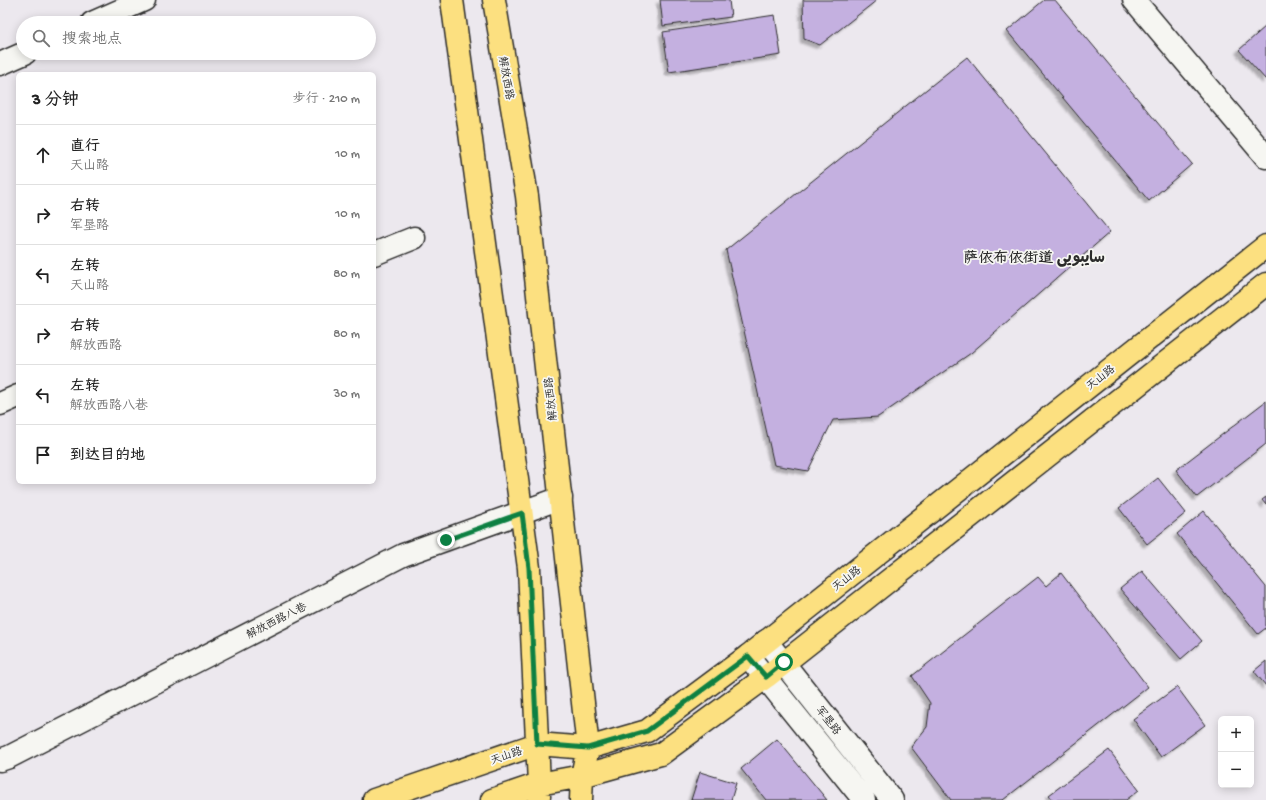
<!DOCTYPE html>
<html lang="zh">
<meta charset="utf-8">
<style>
:root{--surface:#fff;--page:#f6f6f6;--text:#222;--muted:#767676;--line:#e0e0e0}
body{margin:0;font-family:"Gochi Hand","Playpen Sans Arabic","LXGW WenKai TC",sans-serif;background:var(--page);color:var(--text)}
.controls{position:absolute;right:12px;bottom:12px;display:grid;overflow:hidden;border-radius:6px;box-shadow:0 2px 10px #0003}
.controls button{width:36px;height:36px;display:grid;place-items:center;padding:0;border:0;border-bottom:1px solid var(--line);background:var(--surface);color:var(--text);font:20px sans-serif}
.stop{position:absolute;width:12px;height:12px;margin:-9px;border:3px solid #0b8043;border-radius:50%;background:#fff}
.stop.end{background:#0b8043;border-color:#fff;box-shadow:0 1px 4px #0008}
.list{margin:0;padding:0;list-style:none}
h2{display:flex;justify-content:space-between;align-items:center;height:52px;margin:0;padding:0 16px;font-size:17px}
h2 small{font-size:13px;font-weight:400;color:var(--muted)}
.list li{display:grid;grid-template-columns:26px 1fr auto;gap:12px;align-items:center;box-sizing:border-box;height:60px;padding:0 16px;border-top:1px solid var(--line)}
.list b{display:block;font-size:15px;white-space:nowrap}
.list p{margin:0;font-size:13px;white-space:nowrap;color:var(--muted)}
.list em{font-size:13px;font-style:normal;color:var(--muted)}
.icon{flex:none;width:22px;height:22px;fill:none;stroke:currentColor;stroke-width:2;stroke-linecap:round;stroke-linejoin:round}
.map{position:relative;flex:none;width:1266px;height:800px;overflow:hidden}
.search{position:absolute;background:var(--surface);box-shadow:0 2px 10px #0003;left:16px;top:16px;width:360px;height:44px;display:flex;align-items:center;gap:10px;box-sizing:border-box;padding:0 14px;border-radius:22px;color:var(--muted);font-size:15px}
.panel{position:absolute;background:var(--surface);box-shadow:0 2px 10px #0003;left:16px;top:72px;width:360px;height:412px;border-radius:6px}
.map>svg:first-child{display:block}
.building{fill:#c4b0e0;stroke:#2b2b2b;filter:url(#shadow)}
.lines{fill:none;stroke-linecap:round;stroke-linejoin:round}
.minor-casing{stroke:#2b2b2b;stroke-width:25}
.major-casing{stroke:#2b2b2b;stroke-width:25}
.minor{stroke:#f6f6f2;stroke-width:22}
.major{stroke:#fce080;stroke-width:22}
.route{stroke:#0b8043;stroke-width:5}
.labels{text-anchor:middle;stroke-width:3.5;stroke-linejoin:round;paint-order:stroke}
.street-label{font-size:11px;fill:#2b2b2b;stroke:#f6f6f2}
.district-label{font-size:15px;font-weight:bold;fill:#2b2b2b;stroke:#f6f6f2}
</style>
<div class="map">
<svg width="1266" height="800" viewBox="0 0 1266 800">
<defs>
<filter id="shadow"><feDropShadow dx="-3.5" dy="3.5" stdDeviation="1" flood-color="#0004"/></filter>
</defs>
<rect width="100%" height="100%" fill="#ece8ee"/>
<filter id="ink" filterUnits="userSpaceOnUse"><feTurbulence type="fractalNoise" baseFrequency=".025" numOctaves="2"/><feDisplacementMap in="SourceGraphic" scale="8" xChannelSelector="R" yChannelSelector="G"/><feConvolveMatrix kernelMatrix="1 2 1 2 8 2 1 2 1" color-interpolation-filters="sRGB"/></filter>
<g filter="url(#ink)">
<path class="building" d="M 660,0 L 729,0 L 731,17 L 663,26 Z
M 803,0 L 877,0 L 820,45 L 804,39 Z
M 1044,0 L 1055,0 L 1192,164 L 1149,201 L 1007,31 Z
M 775,15 L 781,55 L 669,72 L 663,32 Z
M 1266,26 L 1266,80 L 1239,50 Z
M 967,57 L 1110,232 L 971,353 L 878,417 L 833,420 L 808,471 L 774,465 L 726,250 Z
M 1266,401 L 1266,444 L 1197,497 L 1176,470 Z
M 1158,478 L 1186,513 L 1147,544 L 1119,508 Z
M 1266,497 L 1266,505 L 1262,500 Z
M 1204,511 L 1266,587 L 1266,628 L 1258,634 L 1177,534 Z
M 1142,571 L 1202,641 L 1181,659 L 1120,589 Z
M 1061,573 L 1148,687 L 1003,800 L 951,800 L 911,747 L 927,727 L 930,703 L 912,676 L 1038,577 L 1046,586 Z
M 1266,661 L 1266,686 L 1254,671 Z
M 1177,687 L 1205,725 L 1161,757 L 1133,719 Z
M 777,739 L 827,800 L 766,800 L 741,769 Z
M 1109,750 L 1139,790 L 1126,800 L 1053,800 L 1049,795 Z
M 700,772 L 736,783 L 731,800 L 691,800 Z"/>
<g class="lines">
<g class="minor-casing">
<path id="minor" d="M 1134,0 L 1266,157
M 92,23 L 144,0
M 0,64 L 25,53
M 374,254 L 414,238
M 0,404 L 18,396
M 766,641 L 892,800
M 748,656 L 864,800
M 0,760 L 9,757 L 403,555 L 561,498"/>
</g>
<g class="major-casing">
<path id="major" d="M 452,0 L 529,568 L 539,784 L 539,797
M 494,0 L 527,196 L 588,748 L 582,776 L 581,800
M 374,800 L 537,744 L 588,748 L 647,731 L 748,656 L 1266,246
M 492,800 L 539,784 L 582,776 L 661,754 L 766,677 L 1266,284"/>
</g>
<use href="#minor" class="minor"/>
<use href="#major" class="major"/>
</g>
</g>
<g class="lines" filter="url(#ink)">
<path class="route" d="M 446,540 L 522,513 L 529,568 L 537,744 L 588,748 L 647,731 L 748,656 L 766,677 L 784,662"/>
</g>
<g class="labels">
<g class="street-label">
<text transform="translate(507 78) rotate(80)" y="4">解放西路</text>
<text transform="translate(1100 377) rotate(-38)" y="4">天山路</text>
<text transform="translate(550 399) rotate(-96)" y="4">解放西路</text>
<text transform="translate(846 578) rotate(-38)" y="4">天山路</text>
<text transform="translate(276 620) rotate(-27)" y="4">解放西路八巷</text>
<text transform="translate(829 720) rotate(52)" y="4">军垦路</text>
<text transform="translate(506 755) rotate(-19)" y="4">天山路</text>
</g>
<g class="district-label">
<text x="1034" y="262">萨依布依街道 سايبويى</text>
</g>
</g>
</svg>
<div class="controls">
<button>+</button>
<button>−</button>
</div>
<div class="stop" style="left:784px;top:662px"></div>
<div class="stop end" style="left:446px;top:540px"></div>
<div class="search"><svg class="icon" aria-label="search" viewBox="0 0 24 24"><circle cx="10" cy="10" r="6"/><path d="M15 15l6 6"/></svg>搜索地点</div>
<section class="panel">
<h2>3 分钟<small>步行 · 210 m</small></h2>
<ul class="list">
<li><svg class="icon" aria-label="ahead" viewBox="0 0 24 24"><path d="M12 20V5M6 11l6-6 6 6"/></svg><div><b>直行</b><p>天山路</p></div><em>10 m</em></li>
<li><svg class="icon" aria-label="right" viewBox="0 0 24 24"><path d="M7 20v-9h11M14 6l5 5-5 5"/></svg><div><b>右转</b><p>军垦路</p></div><em>10 m</em></li>
<li><svg class="icon" aria-label="left" viewBox="0 0 24 24"><path d="M17 20v-9H6M10 6l-5 5 5 5"/></svg><div><b>左转</b><p>天山路</p></div><em>80 m</em></li>
<li><svg class="icon" aria-label="right" viewBox="0 0 24 24"><path d="M7 20v-9h11M14 6l5 5-5 5"/></svg><div><b>右转</b><p>解放西路</p></div><em>80 m</em></li>
<li><svg class="icon" aria-label="left" viewBox="0 0 24 24"><path d="M17 20v-9H6M10 6l-5 5 5 5"/></svg><div><b>左转</b><p>解放西路八巷</p></div><em>30 m</em></li>
<li><svg class="icon" aria-label="arrive" viewBox="0 0 24 24"><path d="M6 21V4h12l-3 4 3 4H6"/></svg><div><b>到达目的地</b></div></li>
</ul>
</section>
</div>
